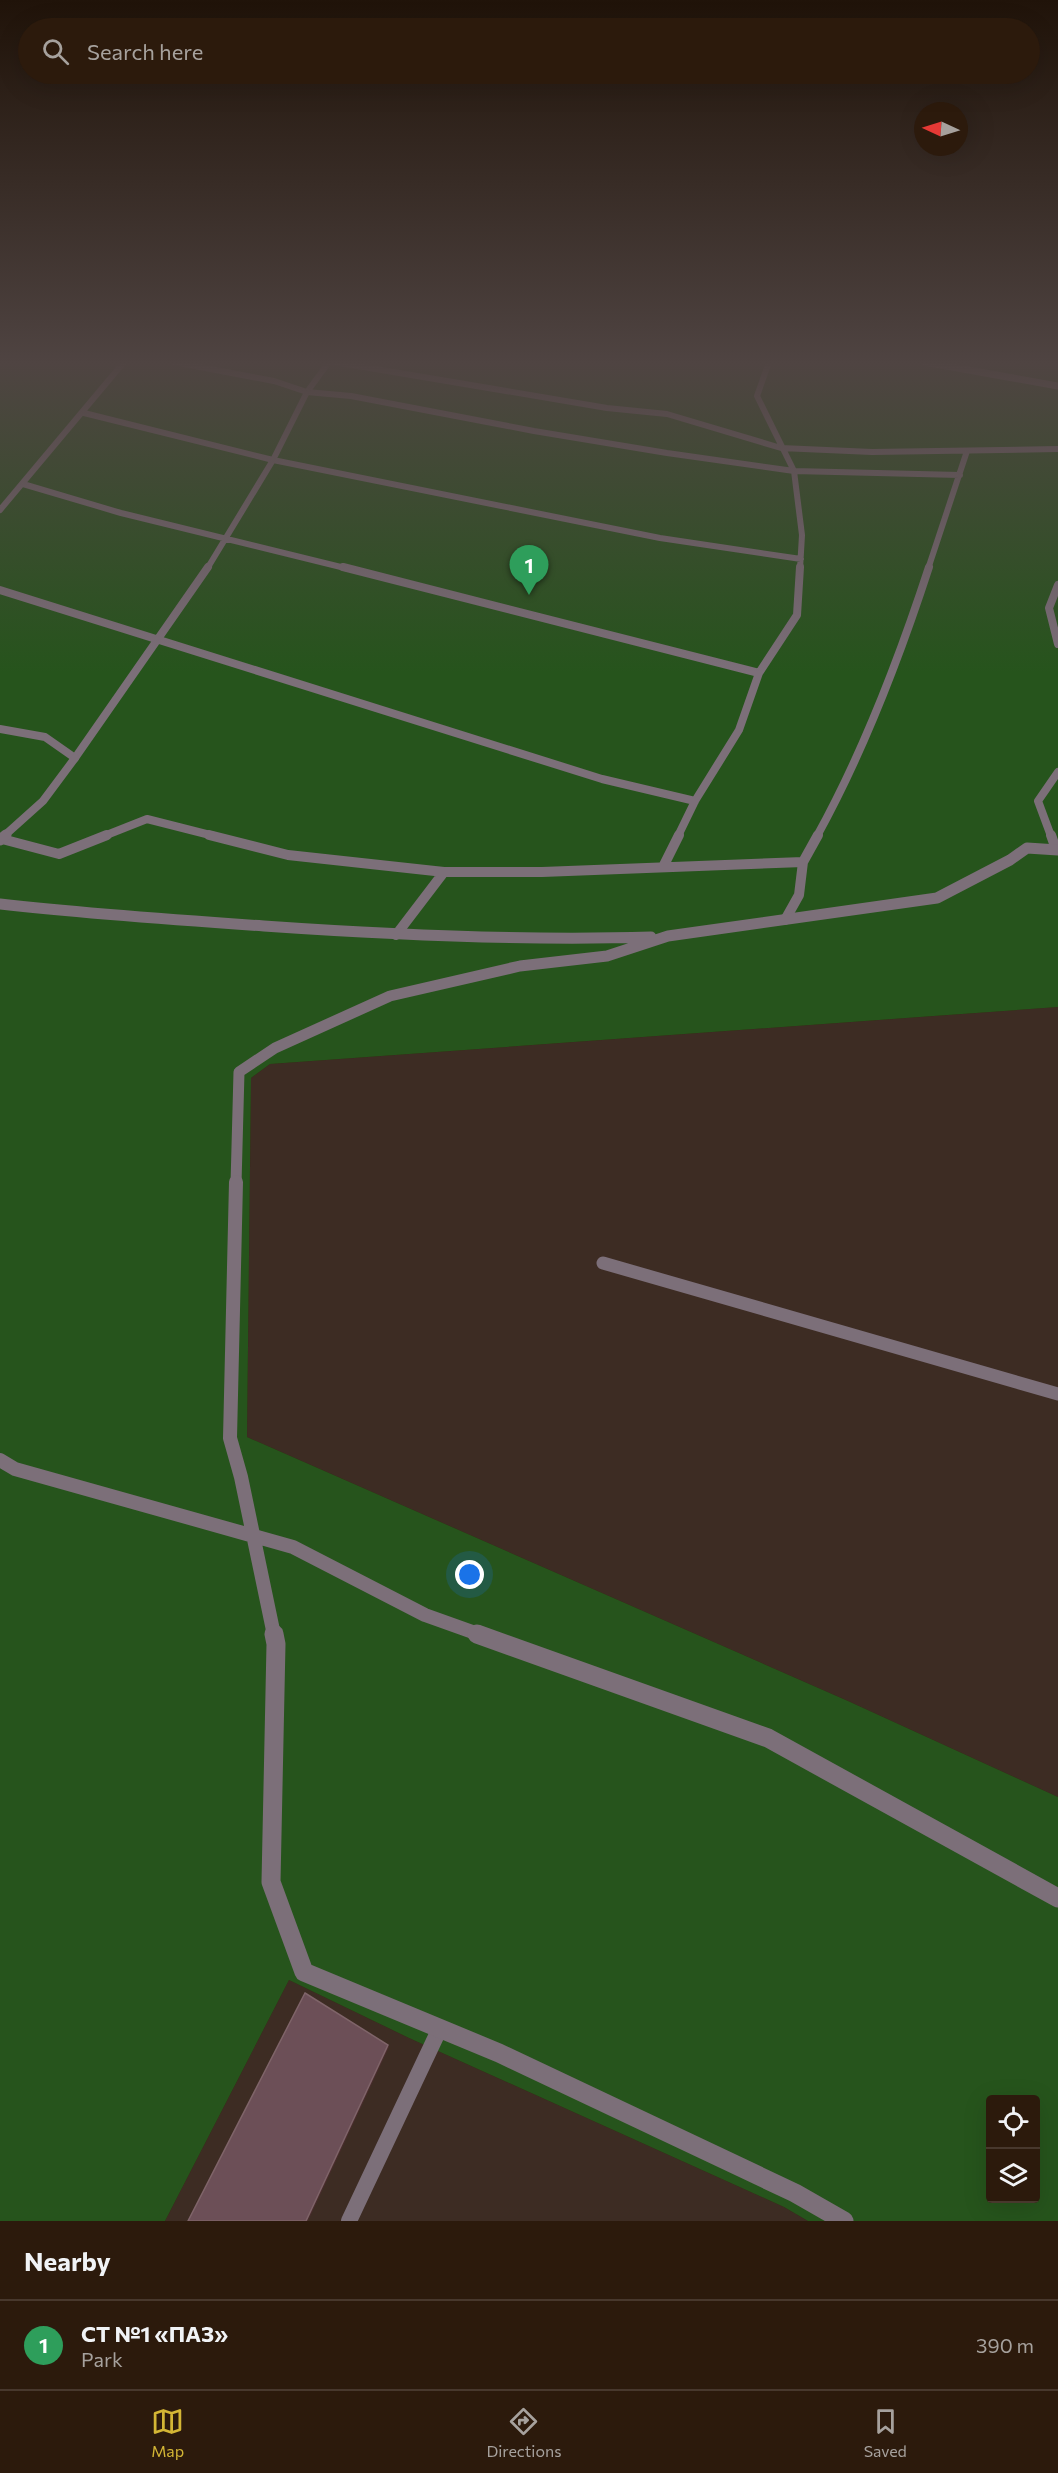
<!DOCTYPE html>
<meta charset="utf-8">
<style>
:root{--surface:#2c1a0c;--page:#38271a;--text:#f1f3f6;--muted:#a6a19d;--line:#48382d;--accent:#d4b635}
body{margin:0;font-family:Commissioner,sans-serif;background:var(--page);color:var(--text)}
.controls{position:absolute;right:18px;bottom:18px;display:grid;overflow:hidden;border-radius:6px;box-shadow:0 6px 24px #0002}
.controls button{width:54px;height:54px;display:grid;place-items:center;padding:0;border:0;border-bottom:2px solid var(--line);background:var(--surface);color:var(--text);font:30px sans-serif}
.compass{position:absolute;left:914px;top:102px;width:54px;height:54px;border-radius:50%;background:var(--surface);box-shadow:0 6px 24px #0002;rotate:274deg}
.you{position:absolute;left:470px;top:1575px;width:21px;height:21px;margin:-15px;border:4px solid #fff;border-radius:50%;background:#1a73e8;box-shadow:0 0 0 9px #1a73e833}
.badge{display:grid;place-items:center;width:39px;height:39px;border-radius:50%;background:var(--accent);color:#fff;font-size:20px;font-weight:700}
.pin{position:absolute;translate:-50% -50px;filter:drop-shadow(0 2px 3px #0008)}
.pin::after{content:'';position:absolute;top:32px;width:21px;height:18px;background:inherit;clip-path:polygon(0 0,100% 0,50% 100%)}
.list{margin:0;padding:0;list-style:none}
h2{display:flex;justify-content:space-between;align-items:center;height:78px;margin:0;padding:0 24px;font-size:26px}
h2 small{font-size:20px;font-weight:400;color:var(--muted)}
.list li{display:grid;grid-template-columns:39px 1fr auto;gap:18px;align-items:center;box-sizing:border-box;height:90px;padding:0 24px;border-top:2px solid var(--line)}
.list b{display:block;font-size:22px;white-space:nowrap}
.list p{margin:0;font-size:20px;white-space:nowrap;color:var(--muted)}
.list em{font-size:20px;font-style:normal;color:var(--muted)}
.icon{flex:none;width:33px;height:33px;fill:none;stroke:currentColor;stroke-width:2;stroke-linecap:round;stroke-linejoin:round}
.map{position:relative;flex:none;width:1058px;height:2221px;overflow:hidden}
.search{position:absolute;background:var(--surface);box-shadow:0 6px 24px #0002;left:18px;right:18px;top:18px;height:66px;display:flex;align-items:center;gap:15px;box-sizing:border-box;padding:0 21px;border-radius:33px;color:var(--muted);font-size:22px}
.sheet{height:168px;background:var(--surface)}
nav{display:flex;justify-content:space-around;align-items:center;box-sizing:border-box;height:84px;border-top:2px solid var(--line);background:var(--surface);font-size:16px;color:var(--muted)}
nav a{display:grid;justify-items:center;gap:3px}
nav .on{color:var(--accent)}
.map>svg:first-child{display:block}
.industrial{fill:#3d2c23}
.green{fill:#26541c;fill-rule:evenodd}
.lines{fill:none;stroke-linecap:round;stroke-linejoin:round}
.service-far4{stroke:#7c6f79;stroke-width:6}
.service-far3{stroke:#7c6f79;stroke-width:8}
.service-far2{stroke:#7c6f79;stroke-width:10}
.service-far1{stroke:#7c6f79;stroke-width:13}
.service{stroke:#7c6f79;stroke-width:16}
.minor-far4{stroke:#7c6f79;stroke-width:7}
.minor-far3{stroke:#7c6f79;stroke-width:8}
.minor-far2{stroke:#7c6f79;stroke-width:11}
.minor-far1{stroke:#7c6f79;stroke-width:14}
.minor{stroke:#7c6f79;stroke-width:19}
.shaded-wall{fill:#492d2d}
.building{fill:#6c4f57;stroke:#7f6469;stroke-width:1.5}
</style>
<div class="map">
<svg width="1058" height="2221" viewBox="0 0 1058 2221">
<rect width="100%" height="100%" fill="#3b2210"/>
<path class="industrial" d="M 1058,1007 L 1058,1797 L 848,1701 L 247,1437 L 251,1078 L 270,1064 Z
M 289,1980 L 409,2038 L 784,2207 L 808,2221 L 165,2221 Z"/>
<path class="green" d="M 0,362 L 1058,362 L 1058,1007 L 270,1064 L 251,1078 L 247,1437 L 848,1701 L 1058,1797 L 1058,2221 L 808,2221 L 784,2207 L 409,2038 L 289,1980 L 165,2221 L 0,2221 ZM 990,2100 L 1036,2100 L 1036,2198 L 990,2198 Z"/>
<g class="lines">
<path class="service-far4" d="M 174,362 L 274,381 L 307,392 L 351,396 L 534,431 L 667,453 L 794,471 L 960,475
M 334,362 L 607,408 L 667,414 L 781,448 L 872,452 L 1058,449
M 769,362 L 757,396 L 794,471 L 802,535 L 800,569
M 84,413 L 273,460 L 660,538 L 801,559
M 23,484 L 121,513 L 349,569
M 0,510 L 124,362
M 207,569 L 273,460 L 307,392 L 329,362
M 928,569 L 967,451"/>
<path class="service-far3" d="M 343,567 L 759,673
M 1058,585 L 1049,608 L 1058,644
M 0,590 L 602,779 L 695,801
M 0,729 L 45,737 L 75,758 L 208,567
M 104,836 L 147,819 L 214,836
M 678,836 L 695,801 L 739,730 L 759,673 L 797,615 L 800,567
M 817,836 C 864,751 899,659 929,567
M 1051,836 L 1038,801 L 1058,772"/>
<path class="service-far2" d="M 209,835 L 288,855 L 444,872 L 542,872 L 803,862
M 1051,835 L 1056,849
M 2,839 L 59,854 L 107,835
M 663,867 L 679,835
M 785,920 L 799,895 L 803,862 L 818,835
M 396,935 L 444,872"/>
<path class="service-far1" d="M 603,1263 L 1058,1394"/>
<path class="service" d="M 349,2221 L 440,2028"/>
<path class="minor-far4" d="M 924,362 L 1058,386"/>
<path class="minor-far3" d="M 4,836 L 43,801 L 75,758"/>
<path class="minor-far2" d="M 0,840 L 6,835
M 0,904 C 88,914 176,920 264,926 C 393,935 522,941 651,937
M 236,1184 L 239,1072 L 275,1048 L 390,996 L 520,966 L 607,956 L 668,936 L 937,898 L 1010,860 L 1027,848 L 1058,850"/>
<path class="minor-far1" d="M 236,1182 L 230,1438 L 241,1477 L 274,1635
M 0,1460 L 15,1469 L 293,1547 L 425,1615 L 481,1635"/>
<path class="minor" d="M 274,1634 L 276,1644 L 271,1882 L 304,1972 L 499,2053 L 795,2193 L 844,2221
M 477,1634 L 768,1738 L 1058,1898"/>
</g>
<path class="shaded-wall" d="M 388,2045 L 389,2047 L 308,2221 L 306,2221 Z"/>
<path class="building" d="M 305,1993 L 388,2045 L 306,2221 L 188,2221 Z"/>
<linearGradient id="sky" x2="0" y2="1"><stop stop-color="#201309"/><stop offset="0.54" stop-color="#4f4442"/><stop offset="1" stop-color="#4f4442" stop-opacity="0"/></linearGradient>
<rect width="1058" height="673" fill="url(#sky)"/>
</svg>
<div class="controls">
<button><svg class="icon" aria-label="locate" viewBox="0 0 24 24"><circle cx="12" cy="12" r="6"/><path d="M12 2v4M12 18v4M2 12h4M18 12h4"/></svg></button>
<button><svg class="icon" aria-label="layers" viewBox="0 0 24 24"><path d="M12 4l9 5-9 5-9-5zM3 14l9 5 9-5"/></svg></button>
</div>
<svg class="compass" viewBox="-18 -18 36 36"><path d="M0-13l5 13h-10z" fill="#e53935"/><path d="M0 13l5-13h-10z" fill="#a6a19d"/></svg>
<div class="you"></div>
<div class="pin badge" style="left:529px;top:595px;background:#2e9e5b">1</div>
<div class="search"><svg class="icon" aria-label="search" viewBox="0 0 24 24"><circle cx="10" cy="10" r="6"/><path d="M15 15l6 6"/></svg>Search here</div>
</div>
<section class="sheet">
<h2>Nearby<small></small></h2>
<ul class="list">
<li><span class="badge" style="background:#2e9e5b">1</span><div><b>СТ №1 «ПАЗ»</b><p>Park</p></div><em>390 m</em></li>
</ul>
</section>
<nav>
<a class="on"><svg class="icon" aria-label="map" viewBox="0 0 24 24"><path d="M3 6l6-2 6 2 6-2v14l-6 2-6-2-6 2zM9 4v14M15 6v14"/></svg>Map</a>
<a><svg class="icon" aria-label="directions" viewBox="0 0 24 24"><path d="M12 3l9 9-9 9-9-9zM9 14v-3h6M13 9l2 2-2 2"/></svg>Directions</a>
<a><svg class="icon" aria-label="saved" viewBox="0 0 24 24"><path d="M7 4h10v16l-5-4-5 4z"/></svg>Saved</a>
</nav>
